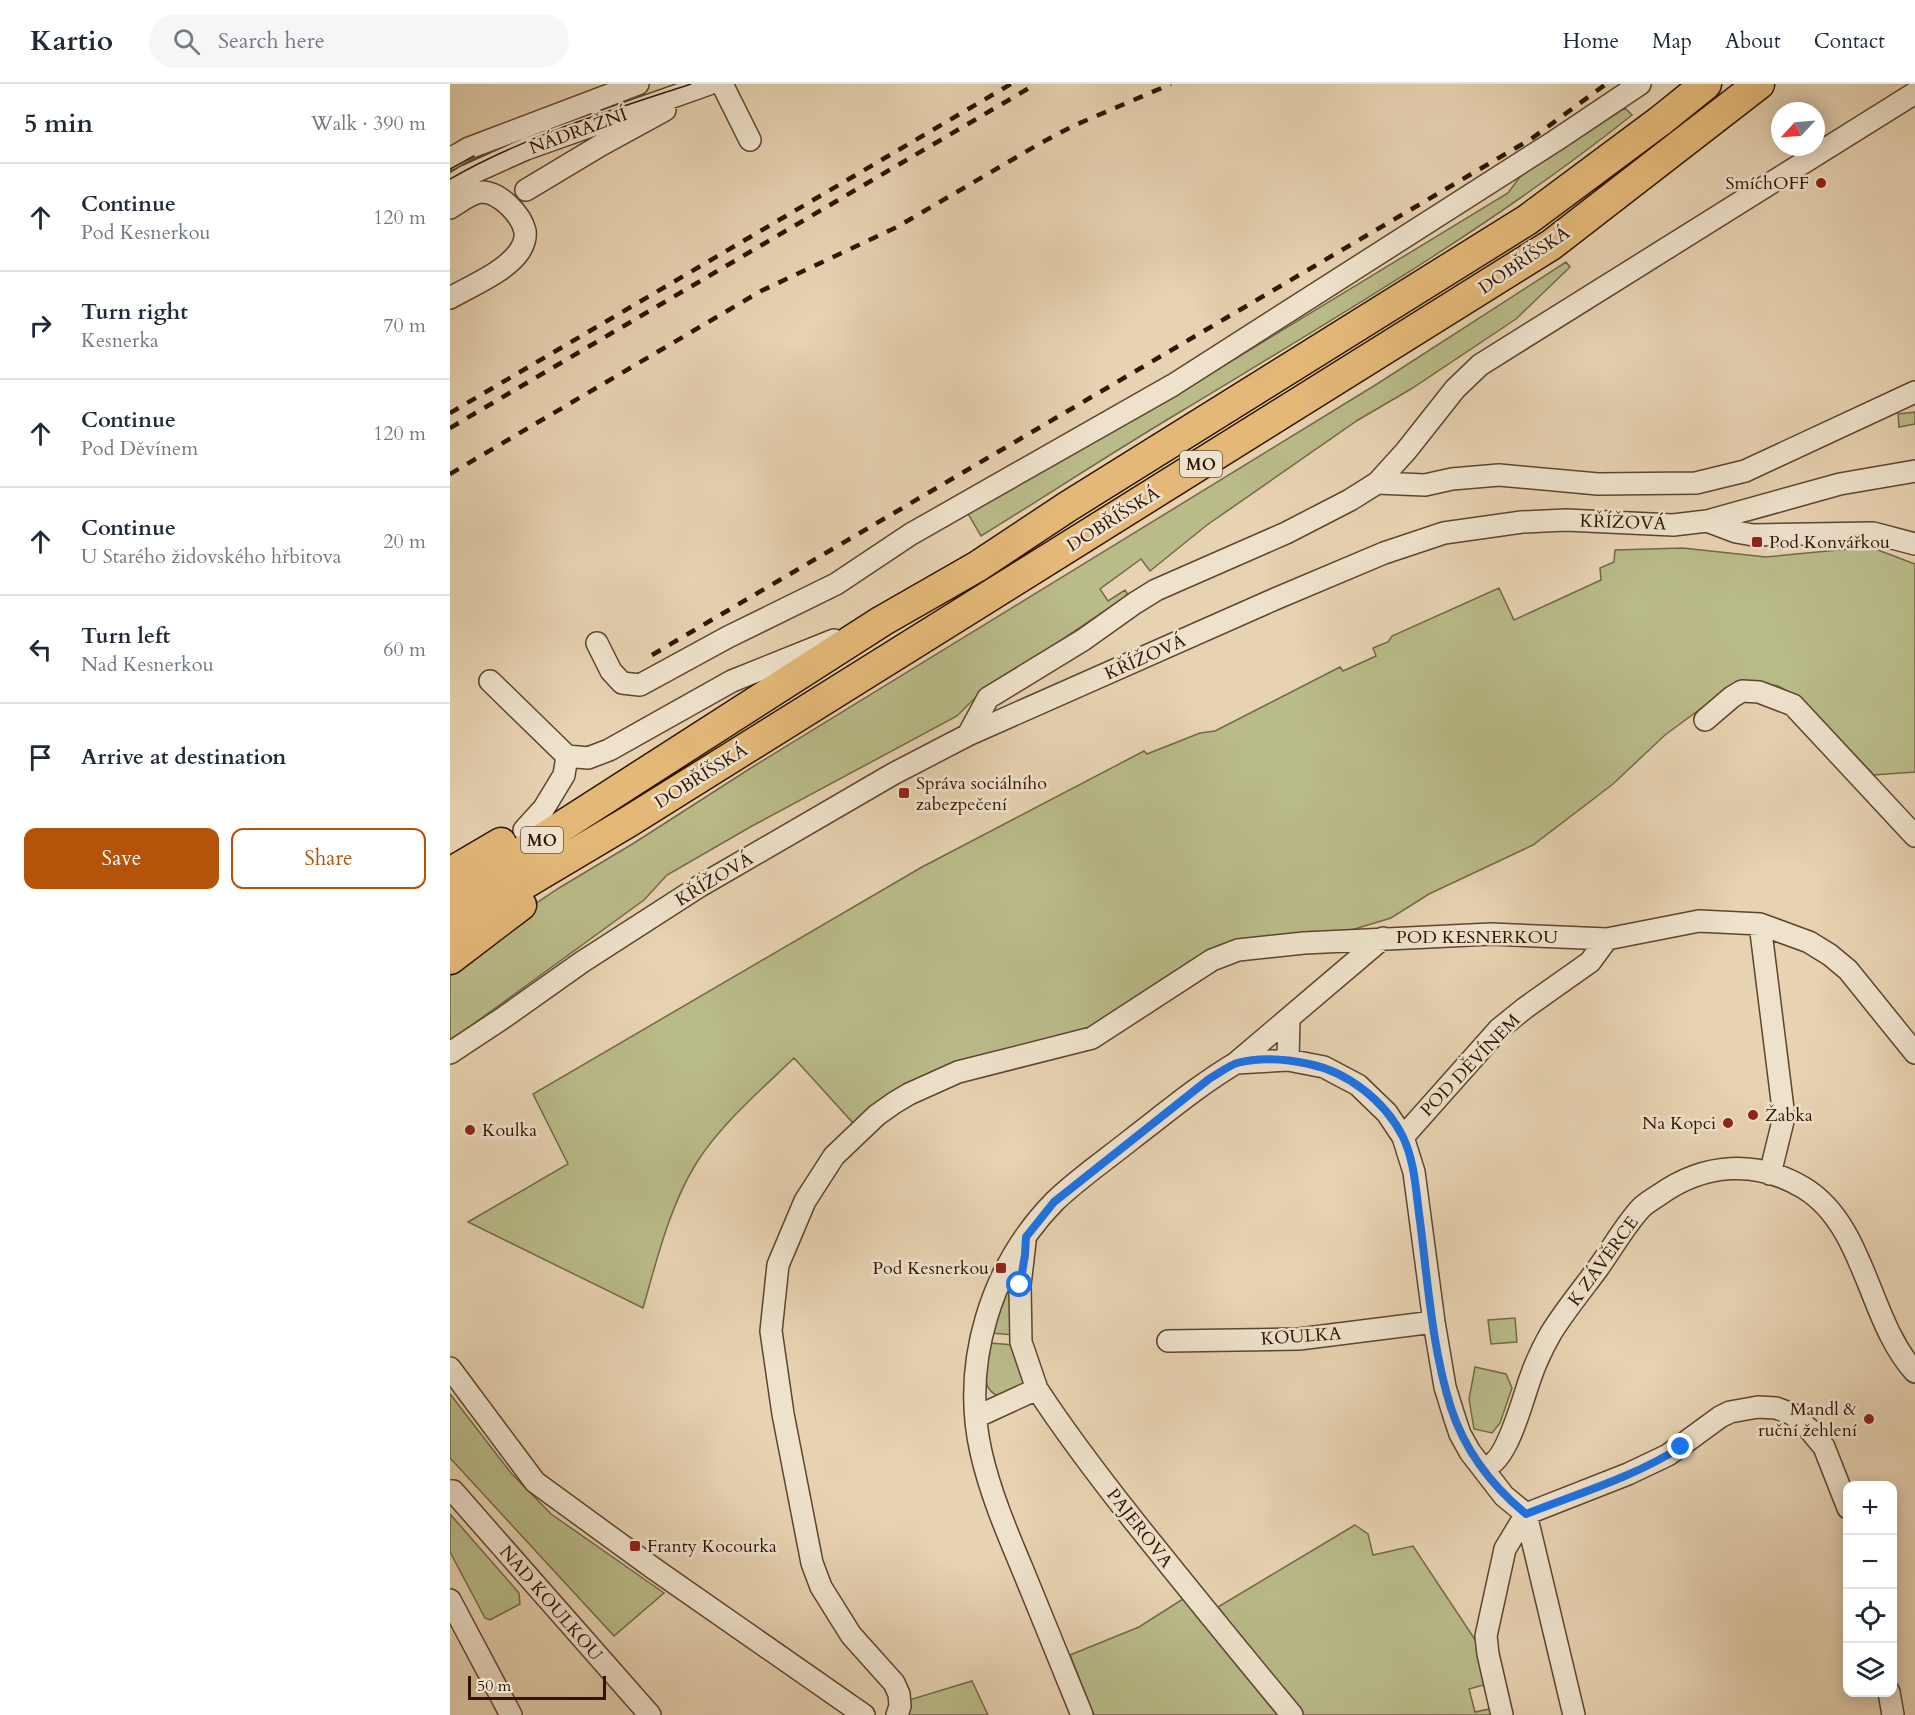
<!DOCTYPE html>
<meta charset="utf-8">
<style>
:root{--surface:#fff;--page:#f6f6f7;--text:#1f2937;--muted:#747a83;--line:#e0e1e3;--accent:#b45309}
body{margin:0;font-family:Cardo,serif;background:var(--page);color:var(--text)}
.controls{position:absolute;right:18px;bottom:18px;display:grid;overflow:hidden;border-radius:12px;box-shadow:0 3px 15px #0003}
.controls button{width:54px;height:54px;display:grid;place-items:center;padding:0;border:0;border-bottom:2px solid var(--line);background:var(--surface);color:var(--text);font:30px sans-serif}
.compass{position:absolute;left:1321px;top:18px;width:54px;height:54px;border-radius:50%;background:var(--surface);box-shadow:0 3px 15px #0003;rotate:244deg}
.scale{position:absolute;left:18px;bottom:15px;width:138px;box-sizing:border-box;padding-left:6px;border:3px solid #301404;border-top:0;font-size:16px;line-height:21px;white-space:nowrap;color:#301404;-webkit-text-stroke:4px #efe2cc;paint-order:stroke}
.stop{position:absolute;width:18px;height:18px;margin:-14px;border:4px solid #1a73e8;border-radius:50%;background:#fff}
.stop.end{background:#1a73e8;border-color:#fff;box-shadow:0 2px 6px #0008}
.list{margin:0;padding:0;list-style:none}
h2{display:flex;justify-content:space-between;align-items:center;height:78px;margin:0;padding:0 24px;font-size:26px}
h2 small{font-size:20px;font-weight:400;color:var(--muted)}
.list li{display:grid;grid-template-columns:39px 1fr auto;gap:18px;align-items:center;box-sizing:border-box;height:108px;padding:0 24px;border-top:2px solid var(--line)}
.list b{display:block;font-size:22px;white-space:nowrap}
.list p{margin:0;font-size:20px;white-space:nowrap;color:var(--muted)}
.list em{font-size:20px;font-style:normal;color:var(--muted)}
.actions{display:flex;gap:12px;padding:18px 24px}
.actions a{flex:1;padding:14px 0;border:2px solid var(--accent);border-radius:12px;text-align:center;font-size:21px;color:var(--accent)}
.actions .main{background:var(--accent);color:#fff}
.icon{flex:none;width:33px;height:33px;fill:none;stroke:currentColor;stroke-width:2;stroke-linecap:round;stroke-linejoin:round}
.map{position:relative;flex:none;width:1465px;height:1631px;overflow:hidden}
header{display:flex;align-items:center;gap:36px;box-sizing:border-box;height:84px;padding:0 30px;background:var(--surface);border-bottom:2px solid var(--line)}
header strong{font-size:28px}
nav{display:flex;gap:33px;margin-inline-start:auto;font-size:21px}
.search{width:420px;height:54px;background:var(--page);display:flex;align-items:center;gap:15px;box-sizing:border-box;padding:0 21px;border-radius:33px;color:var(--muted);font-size:22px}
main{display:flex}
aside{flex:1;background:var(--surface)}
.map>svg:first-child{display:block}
.green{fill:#b9bb89;stroke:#746846;stroke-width:1.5}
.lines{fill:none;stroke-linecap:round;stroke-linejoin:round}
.minor-casing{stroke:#5e442f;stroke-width:24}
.highway-casing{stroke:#301404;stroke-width:33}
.minor{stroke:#efe2cc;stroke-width:21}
.highway{stroke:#e4b978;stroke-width:30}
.tram{stroke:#301404;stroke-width:1.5}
.rail{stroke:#301404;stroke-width:4.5;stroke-dasharray:10 10;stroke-linecap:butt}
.route{stroke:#1a73e8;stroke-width:8}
.poi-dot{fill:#8f2418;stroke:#efe2cc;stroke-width:2}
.labels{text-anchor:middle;stroke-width:5;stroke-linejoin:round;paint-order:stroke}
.shield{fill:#efe2cc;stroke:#695240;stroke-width:1.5}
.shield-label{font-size:16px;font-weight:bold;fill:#301404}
.street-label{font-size:18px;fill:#301404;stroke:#efe2cc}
.poi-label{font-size:18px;fill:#301404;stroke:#efe2cc;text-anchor:start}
</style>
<header>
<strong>Kartio</strong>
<div class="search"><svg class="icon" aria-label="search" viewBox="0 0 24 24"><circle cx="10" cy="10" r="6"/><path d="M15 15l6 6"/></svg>Search here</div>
<nav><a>Home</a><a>Map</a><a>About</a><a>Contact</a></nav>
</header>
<main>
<aside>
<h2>5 min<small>Walk · 390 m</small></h2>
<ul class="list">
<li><svg class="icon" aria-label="ahead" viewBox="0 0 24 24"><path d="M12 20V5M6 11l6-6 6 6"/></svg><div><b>Continue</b><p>Pod Kesnerkou</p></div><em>120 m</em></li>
<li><svg class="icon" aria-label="right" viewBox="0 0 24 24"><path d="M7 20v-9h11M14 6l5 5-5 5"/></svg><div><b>Turn right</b><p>Kesnerka</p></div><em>70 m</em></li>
<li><svg class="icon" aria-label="ahead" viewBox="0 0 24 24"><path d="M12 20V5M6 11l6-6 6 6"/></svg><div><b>Continue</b><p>Pod Děvínem</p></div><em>120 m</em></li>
<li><svg class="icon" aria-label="ahead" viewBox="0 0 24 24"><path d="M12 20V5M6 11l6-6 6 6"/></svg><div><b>Continue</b><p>U Starého židovského hřbitova</p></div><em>20 m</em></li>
<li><svg class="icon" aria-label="left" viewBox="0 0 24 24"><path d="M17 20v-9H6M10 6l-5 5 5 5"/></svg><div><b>Turn left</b><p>Nad Kesnerkou</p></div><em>60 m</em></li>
<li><svg class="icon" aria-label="arrive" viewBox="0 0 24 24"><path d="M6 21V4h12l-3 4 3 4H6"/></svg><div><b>Arrive at destination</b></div></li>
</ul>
<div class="actions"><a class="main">Save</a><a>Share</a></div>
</aside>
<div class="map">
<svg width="1465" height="1631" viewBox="0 0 1465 1631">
<rect width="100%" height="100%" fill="#e7d2b1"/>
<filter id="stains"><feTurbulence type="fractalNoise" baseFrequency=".00333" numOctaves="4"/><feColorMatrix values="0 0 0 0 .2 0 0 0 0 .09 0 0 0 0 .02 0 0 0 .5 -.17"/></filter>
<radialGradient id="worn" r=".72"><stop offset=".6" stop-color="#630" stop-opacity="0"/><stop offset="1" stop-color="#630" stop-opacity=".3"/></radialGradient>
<path class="green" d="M 1175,24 L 1182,31 C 1043,142 887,233 735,325 C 666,366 599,410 531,452 L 517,428 L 714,318 L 1058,109 L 1072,90 Z
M 1116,178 L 1120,183 L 1066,235 L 961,305 L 908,336 L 757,441 L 700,487 L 691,475 L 650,505 L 658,517 L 675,506 L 678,511 L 577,579 L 534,605 L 507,632 L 302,742 L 217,791 L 194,816 L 0,957 L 0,884 L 46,846 L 109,804 L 184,759 L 304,682 L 927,300 Z
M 1465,328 L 1465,340 L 1449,343 L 1448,330 Z
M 1420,463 L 1465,480 L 1465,688 L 1424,691 L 1361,625 L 1345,611 L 1328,602 L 1308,598 L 1287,598 L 1215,651 L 1163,700 L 1083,761 L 979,810 L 941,834 L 875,854 L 807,856 L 644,942 L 404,1040 L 344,974 C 310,1007 273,1038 247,1078 C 220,1121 207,1175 193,1224 L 18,1138 L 118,1080 L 83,1010 L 472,783 L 694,667 L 697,670 L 750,649 L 765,647 L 890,583 L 893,587 L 926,572 L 923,564 L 938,558 L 942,552 L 1049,504 L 1064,536 L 1151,496 L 1150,484 L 1164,478 L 1165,466 L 1233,464 L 1316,473 Z
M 558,1202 L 560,1202 L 564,1251 L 541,1249 Z
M 1065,1234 L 1067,1258 L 1041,1260 L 1038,1236 Z
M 540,1259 L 564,1261 L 574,1295 L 574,1300 L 551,1313 C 526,1306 538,1277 540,1259 Z
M 1025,1283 L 1056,1290 L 1062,1304 L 1050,1339 L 1042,1349 L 1024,1345 L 1019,1315 Z
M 0,1310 L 61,1389 L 101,1430 L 214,1509 L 164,1552 L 0,1374 Z
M 0,1430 L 69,1509 L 70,1520 L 40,1536 L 35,1534 L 0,1468 Z
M 905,1441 L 918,1450 L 923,1471 L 963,1462 L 1026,1557 L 1037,1600 L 1019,1605 L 1025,1628 L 1044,1624 L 1045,1631 L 852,1631 L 801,1569 L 768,1523 Z
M 736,1513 L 834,1631 L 644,1631 L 620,1571 L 689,1543 Z
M 522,1597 L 538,1631 L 456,1631 L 459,1616 Z"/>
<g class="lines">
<g class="minor-casing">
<path id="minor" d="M 272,0 L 300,56
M 0,75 L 19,64 L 188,0
M 0,102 L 16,92 L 76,65 L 259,0
M 76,106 L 151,61 L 215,26
M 0,124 C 9,119 21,108 33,108 C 50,109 71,130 75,147 C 76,154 73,162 69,168 C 55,188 21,202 0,214
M 927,399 L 975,401 L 1002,395 L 1049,391 L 1148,400 L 1246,399 L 1295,387 L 1465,308
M 1257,437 L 1286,448 L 1303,451 L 1423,449 L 1465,460
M 147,559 L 161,587 L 172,599 L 190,601 L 278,553 L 386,500 L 461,450 L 723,301 L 1105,57 L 1190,0
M 40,597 L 117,672
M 1255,636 L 1282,613 L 1292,607 L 1309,608 L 1343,621 L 1465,752
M 518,651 L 538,614 L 633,556 L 685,519 L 706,506 L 836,449 L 900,416 L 927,399 L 956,367 L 1005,305 L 1030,281 L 1465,9
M 74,746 L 94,724 L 114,691 L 117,672 L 138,674 L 159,666 L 282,597 L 384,556
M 1310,840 L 1334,1033 L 1320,1090
M 0,969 L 53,934 L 132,878 L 250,802 L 443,690 L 518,651 L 825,515 L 934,469 L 994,449 L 1072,438 L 1116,436 L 1223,441 L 1257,437 L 1390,400 L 1465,387
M 838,976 L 839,934
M 786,979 L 838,976 L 874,983 L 908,1001 L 937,1029 L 953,1053 L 964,1088 L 984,1238 L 995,1303 L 1004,1332 L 1010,1350 L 1020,1368 L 1054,1412 L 1076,1430 L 1124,1631
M 953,1053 L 1049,945 L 1075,924 L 1140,878 L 1157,855
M 575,1158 L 570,1201 L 571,1258 L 587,1305
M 718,1257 L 849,1255 L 984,1238
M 0,1284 L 85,1398 L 203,1484 L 414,1631
M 526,1333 L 587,1305 C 617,1351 650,1394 684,1437 C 736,1502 789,1567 842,1631
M 1033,1383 C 1056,1383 1073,1314 1080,1295 C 1085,1280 1093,1263 1101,1249 C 1114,1228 1131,1207 1146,1187 C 1160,1168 1175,1141 1191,1124 C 1196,1119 1203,1115 1209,1111 C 1254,1079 1306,1075 1354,1104 C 1416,1142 1418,1237 1465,1288
M 0,1407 L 3,1407 L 200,1631
M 0,1516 L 61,1631
M 1439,1608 L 1443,1631
M 447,1631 L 450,1622 L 449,1610 L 444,1599 L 401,1551 L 371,1503 L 362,1479 L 333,1330 L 321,1247 L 328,1181 L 355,1117 L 384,1072 L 427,1031 L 444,1019 L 459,1010 L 508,988 L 642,954 L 762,876 L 788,866 L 854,859 L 1041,850 L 1157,855 L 1249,837 L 1310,840 L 1359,858 L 1380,871 L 1398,886 L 1465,969
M 632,1631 C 612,1582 592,1533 572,1484 C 556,1446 540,1408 531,1368 C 511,1279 541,1182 605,1117 C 629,1094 657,1075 683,1054 C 717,1028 749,1001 786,979 L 933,854
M 1052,1631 L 1038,1570 L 1036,1552 L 1055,1465 L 1076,1430 L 1178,1390 L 1218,1371 L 1270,1333 L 1280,1328 L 1308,1323 L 1326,1324 L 1342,1330 L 1359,1345 L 1374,1363 L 1398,1424"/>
</g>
<g class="highway-casing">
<path id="highway" d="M 0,789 L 51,759
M 0,814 L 432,537 L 528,482 L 617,423 L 1077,136 L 1210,37 L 1256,0
M 0,844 L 178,738 L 1101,161 L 1309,0
M 0,875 L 71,821"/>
</g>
<use href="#minor" class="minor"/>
<use href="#highway" class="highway"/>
<path class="tram" d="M 0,85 L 24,72
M 0,95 C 75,52 159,27 241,0"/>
<path class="rail" d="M 0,329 L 561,0
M 0,344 L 586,0
M 0,390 L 311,207 L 447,143 L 589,60 L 623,42 L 721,0
M 202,571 L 1081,55 L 1156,0"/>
</g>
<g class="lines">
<path class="route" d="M 570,1201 L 575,1171 L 576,1153 L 604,1118 L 759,995 C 768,990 778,982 787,979 C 810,973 836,975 859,980 C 898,988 935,1017 953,1053 C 965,1078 966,1109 970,1137 C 978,1199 982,1264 1001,1324 C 1015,1367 1042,1402 1076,1430 C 1127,1410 1184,1393 1231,1363"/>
</g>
<g class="poi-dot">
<circle cx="1371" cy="99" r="6"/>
<rect x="1301" y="452" width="12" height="12" rx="3"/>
<rect x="448" y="703" width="12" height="12" rx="3"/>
<circle cx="1303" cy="1031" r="6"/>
<circle cx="1278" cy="1039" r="6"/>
<circle cx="20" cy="1046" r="6"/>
<rect x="545" y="1178" width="12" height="12" rx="3"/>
<circle cx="1419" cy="1335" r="6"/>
<rect x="179" y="1456" width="12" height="12" rx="3"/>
</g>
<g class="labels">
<g class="shield">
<rect x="730" y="367" width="42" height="26" rx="4.5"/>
<rect x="71" y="743" width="42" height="26" rx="4.5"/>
</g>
<g class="shield-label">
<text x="751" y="386">MO</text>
<text x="92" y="762">MO</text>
</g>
<g class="street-label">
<text transform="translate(128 47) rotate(-20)" y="6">NÁDRAŽNÍ</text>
<text transform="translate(1074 176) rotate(-34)" y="6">DOBŘÍŠSKÁ</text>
<text transform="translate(663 435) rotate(-32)" y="6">DOBŘÍŠSKÁ</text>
<text transform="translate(1173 438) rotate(2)" y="6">KŘÍŽOVÁ</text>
<text transform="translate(695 573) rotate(-24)" y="6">KŘÍŽOVÁ</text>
<text transform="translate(251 692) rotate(-32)" y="6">DOBŘÍŠSKÁ</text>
<text transform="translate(264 795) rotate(-31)" y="6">KŘÍŽOVÁ</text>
<text x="1027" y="859">POD KESNERKOU</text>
<text transform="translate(1020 981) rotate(-46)" y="6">POD DĚVÍNEM</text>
<text transform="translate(1153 1177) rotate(-54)" y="6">K ZÁVĚRCE</text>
<text transform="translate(851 1252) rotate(-4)" y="6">KOULKA</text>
<text transform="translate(690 1444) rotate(52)" y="6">PAJEROVA</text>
<text transform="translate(101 1519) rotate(49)" y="6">NAD KOULKOU</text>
</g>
<g class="poi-label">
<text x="1359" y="105" text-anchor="end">SmíchOFF</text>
<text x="1319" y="464">Pod Konvářkou</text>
<text x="466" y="705">Správa sociálního<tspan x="466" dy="21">zabezpečení</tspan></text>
<text x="1315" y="1037">Žabka</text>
<text x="1266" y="1045" text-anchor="end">Na Kopci</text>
<text x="32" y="1052">Koulka</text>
<text x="539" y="1190" text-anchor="end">Pod Kesnerkou</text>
<text x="1407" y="1331" text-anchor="end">Mandl &amp;<tspan x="1407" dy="21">ruční žehlení</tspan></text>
<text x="197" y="1468">Franty Kocourka</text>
</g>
</g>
<rect width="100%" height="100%" filter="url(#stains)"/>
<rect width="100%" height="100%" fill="url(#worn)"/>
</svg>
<div class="controls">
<button>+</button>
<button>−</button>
<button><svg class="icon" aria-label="locate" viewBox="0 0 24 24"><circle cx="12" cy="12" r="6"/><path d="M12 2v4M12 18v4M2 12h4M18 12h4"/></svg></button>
<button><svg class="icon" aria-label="layers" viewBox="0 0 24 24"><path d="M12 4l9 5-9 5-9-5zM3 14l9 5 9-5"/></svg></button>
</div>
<svg class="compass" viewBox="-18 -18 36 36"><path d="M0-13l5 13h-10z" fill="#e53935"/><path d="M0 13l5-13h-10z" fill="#747a83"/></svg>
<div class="scale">50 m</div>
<div class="stop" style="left:570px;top:1201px"></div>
<div class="stop end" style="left:1231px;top:1363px"></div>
</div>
</main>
